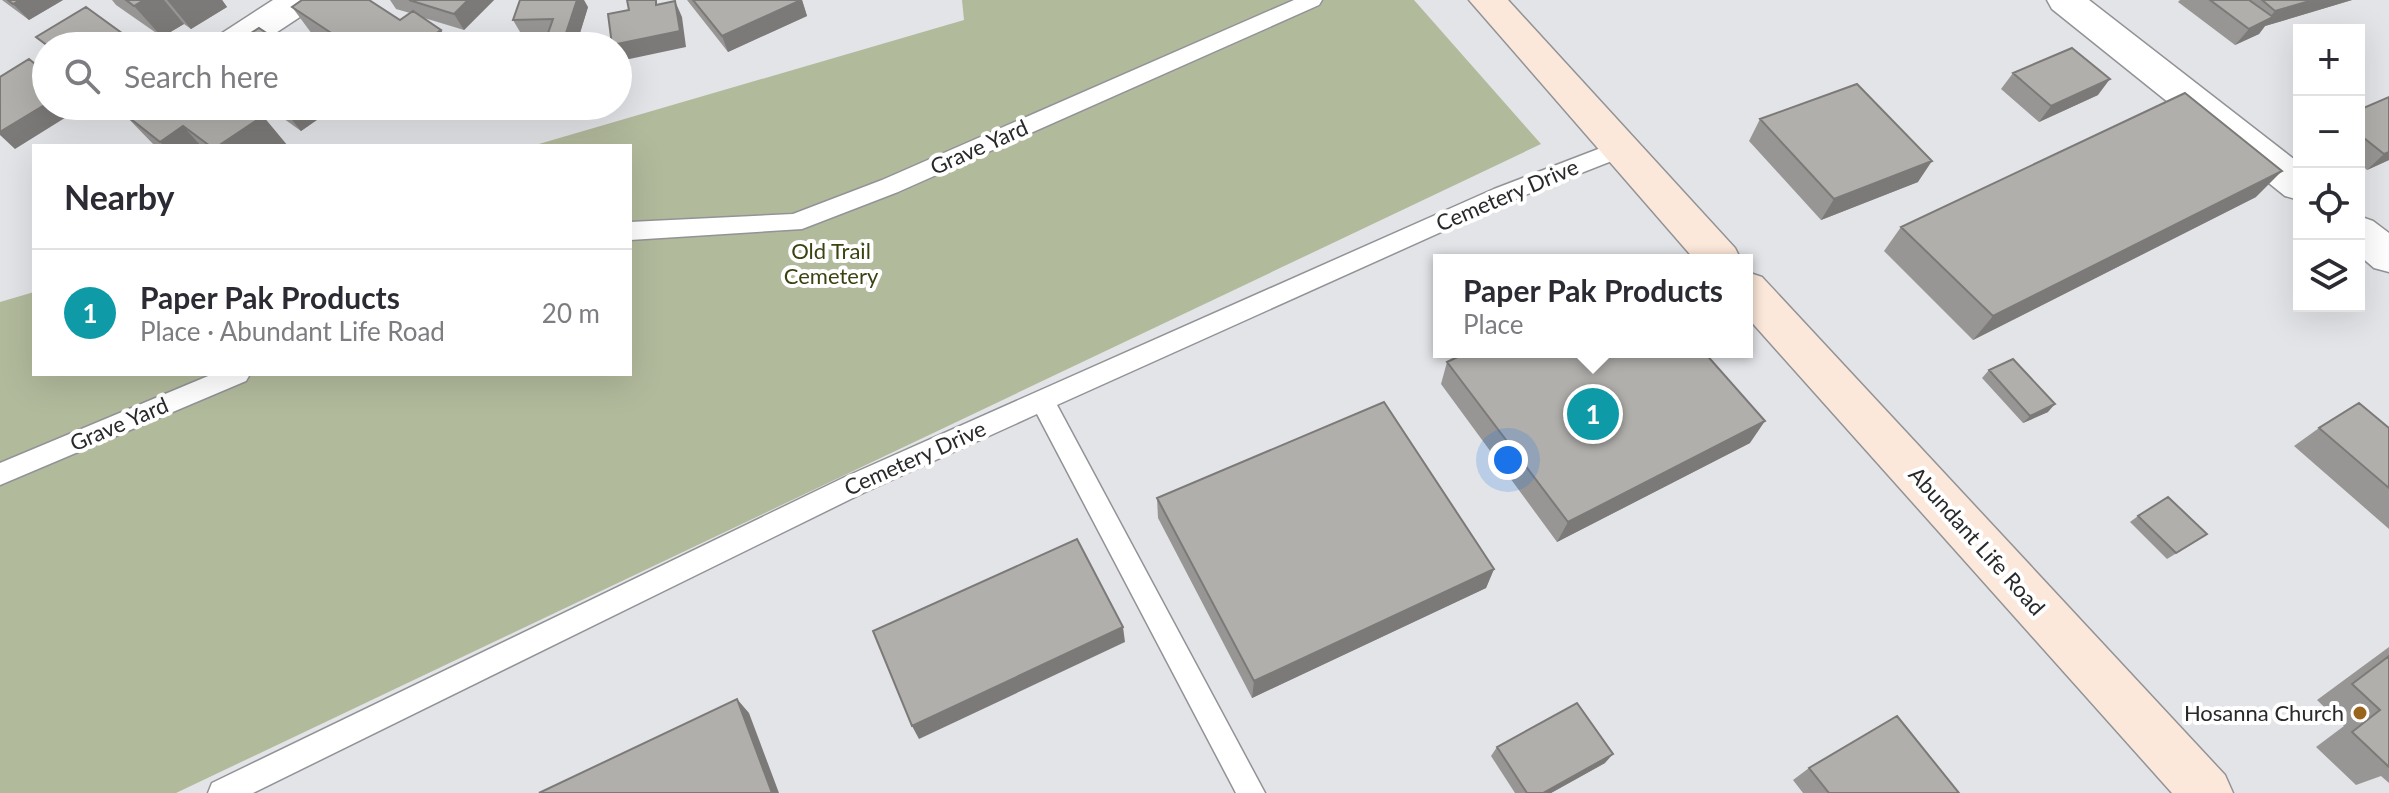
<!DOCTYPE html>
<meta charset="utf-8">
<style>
:root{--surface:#fff;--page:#f2f2f3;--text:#2b2b33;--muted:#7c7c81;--line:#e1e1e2;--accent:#0f766e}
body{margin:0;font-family:Lato,sans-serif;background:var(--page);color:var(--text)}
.controls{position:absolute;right:24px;top:24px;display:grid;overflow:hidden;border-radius:0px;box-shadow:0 8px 32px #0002}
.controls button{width:72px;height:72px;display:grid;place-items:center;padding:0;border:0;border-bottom:2px solid var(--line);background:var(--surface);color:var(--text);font:40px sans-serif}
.you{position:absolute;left:1508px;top:460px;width:28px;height:28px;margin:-20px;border:6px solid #fff;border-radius:50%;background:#1a73e8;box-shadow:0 0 0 12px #1a73e833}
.badge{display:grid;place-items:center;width:52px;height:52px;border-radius:50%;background:var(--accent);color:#fff;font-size:26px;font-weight:700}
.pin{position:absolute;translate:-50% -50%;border:4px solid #fff;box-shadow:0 2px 8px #0006}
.popup{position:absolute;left:1433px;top:254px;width:320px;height:104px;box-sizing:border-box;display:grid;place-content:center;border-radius:0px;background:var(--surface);filter:drop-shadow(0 2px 6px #0005);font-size:26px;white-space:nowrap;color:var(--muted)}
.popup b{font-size:30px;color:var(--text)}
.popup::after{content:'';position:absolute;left:50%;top:100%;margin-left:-16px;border:16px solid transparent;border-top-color:var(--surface)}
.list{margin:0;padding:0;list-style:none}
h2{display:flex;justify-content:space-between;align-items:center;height:104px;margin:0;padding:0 32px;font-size:34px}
h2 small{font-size:26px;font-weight:400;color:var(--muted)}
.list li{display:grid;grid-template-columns:52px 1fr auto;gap:24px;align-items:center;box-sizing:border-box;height:128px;padding:0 32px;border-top:2px solid var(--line)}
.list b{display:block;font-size:30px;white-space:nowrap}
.list p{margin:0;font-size:26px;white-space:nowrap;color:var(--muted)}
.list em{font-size:26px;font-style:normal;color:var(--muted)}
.icon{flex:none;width:44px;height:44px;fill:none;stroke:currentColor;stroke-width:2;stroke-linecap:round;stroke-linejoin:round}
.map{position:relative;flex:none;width:2389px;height:793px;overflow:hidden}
.search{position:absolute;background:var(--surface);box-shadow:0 8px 32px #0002;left:32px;top:32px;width:600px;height:88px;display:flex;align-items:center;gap:20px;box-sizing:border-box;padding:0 28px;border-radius:44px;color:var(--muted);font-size:30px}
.panel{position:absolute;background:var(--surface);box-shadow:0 8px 32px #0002;left:32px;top:144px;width:600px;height:232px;border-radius:0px}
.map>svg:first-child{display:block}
.green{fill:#b2ba9c}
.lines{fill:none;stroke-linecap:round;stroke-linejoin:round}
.lane-casing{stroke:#929396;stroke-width:3}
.street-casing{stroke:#929396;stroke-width:3}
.secondary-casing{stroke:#929396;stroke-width:3}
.lane{fill:#fff;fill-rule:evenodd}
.street{fill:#fff;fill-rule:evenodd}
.secondary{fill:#fce8da;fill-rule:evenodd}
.wall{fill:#989694}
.shaded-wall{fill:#7c7a78}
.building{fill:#b1afac;stroke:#7c7a78;stroke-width:2}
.poi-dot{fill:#99641b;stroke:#fff;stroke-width:3}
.labels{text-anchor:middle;stroke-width:8;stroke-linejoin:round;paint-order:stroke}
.street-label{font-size:22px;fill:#28292a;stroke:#fff}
.park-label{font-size:22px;fill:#3b4410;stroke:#fff}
.poi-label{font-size:22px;fill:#28292a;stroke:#fff;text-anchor:end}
</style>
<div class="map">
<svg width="2389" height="793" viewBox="0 0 2389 793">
<rect width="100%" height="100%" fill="#e2e4e7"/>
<path class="green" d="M 962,0 L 1414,0 L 1541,144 L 176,793 L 0,793 L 0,302 L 34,292 L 34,374 L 630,374 L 630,146 L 532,146 L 964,20 Z"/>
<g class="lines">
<g class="lane-casing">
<path id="lane" d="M 1294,0 L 1322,0 L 1319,5 L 898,192 L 802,229 L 630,240 L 630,222 L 793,214 L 882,180 Z
M 1619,141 L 1627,143 L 1630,149 L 1627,155 L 1510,201 L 1057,405 L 1265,793 L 1236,793 L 1037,414 L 863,493 L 253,793 L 208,793 L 212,783 L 845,477 L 1494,189 Z
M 213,374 L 250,374 L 246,381 L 0,485 L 0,463 Z"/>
</g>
<g class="street-casing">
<path id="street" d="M 273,0 L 317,0 L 312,9 L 256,46 L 211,46 L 216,37 Z
M 2047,0 L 2089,0 L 2299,163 L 2299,200 L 2285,196 L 2052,9 Z
M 2359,216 L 2373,221 L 2389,233 L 2389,272 L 2374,268 L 2359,255 Z"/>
</g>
<g class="secondary-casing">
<path id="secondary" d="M 1469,0 L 1508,0 L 1735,248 L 1741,260 L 1695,260 Z
M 1747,272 L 1762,277 L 2225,775 L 2233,793 L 2172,793 L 1747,317 Z"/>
</g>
<use href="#lane" class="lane"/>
<use href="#street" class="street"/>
<use href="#secondary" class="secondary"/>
</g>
<path class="wall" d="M 2,0 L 63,0 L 29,20 Z
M 112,0 L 222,0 L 227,7 L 191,29 L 184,24 L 162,37 L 116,5 Z
M 390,0 L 494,0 L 464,30 L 421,17 L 451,46 L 327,46 L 315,38 L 292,7 L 400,20 L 410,13 L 396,9 Z
M 687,0 L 802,0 L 807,16 L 728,52 Z
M 2180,0 L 2352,0 L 2265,26 L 2259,34 L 2235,45 L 2178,2 Z
M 588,7 L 576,46 L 550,42 L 547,36 L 523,37 L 513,20 Z
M 2013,73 L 2098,95 L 2039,122 L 2001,89 Z
M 2389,97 L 2389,160 L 2367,170 L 2359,163 L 2359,110 Z
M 266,106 L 337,106 L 301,131 Z
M 122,112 L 288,146 L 155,146 Z
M 1760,119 L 1918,182 L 1821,220 L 1749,141 Z
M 2256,197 L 1973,340 L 1884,251 L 1901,227 Z
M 1447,362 L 1750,443 L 1557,542 L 1441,384 Z
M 1989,370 L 2048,412 L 2023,423 L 1982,378 Z
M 2319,428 L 2389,428 L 2389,529 L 2294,446 Z
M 1157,498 L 1494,569 L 1486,588 L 1252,698 L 1158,518 Z
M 2138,516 L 2198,540 L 2167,559 L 2130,522 Z
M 2389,647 L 2389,783 L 2381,776 L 2356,785 L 2316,747 L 2344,726 L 2317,700 Z
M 1497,747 L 1605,763 L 1551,793 L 1515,793 L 1491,756 Z
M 1809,768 L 1959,793 L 1803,793 L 1793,780 Z"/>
<path class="shaded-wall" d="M 20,0 L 63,0 L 29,20 L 13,4 Z
M 144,0 L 164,0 L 184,24 L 162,37 L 134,6 Z
M 167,0 L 222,0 L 227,7 L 191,29 Z
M 468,0 L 494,0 L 464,30 L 454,14 Z
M 577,0 L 584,0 L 588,7 L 576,46 L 568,46 L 569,43 L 565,36 Z
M 802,0 L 807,16 L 728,52 L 722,36 Z
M 2313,0 L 2352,0 L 2265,26 L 2259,34 L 2235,45 L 2249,29 L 2267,20 L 2275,11 Z
M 675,1 L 682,17 L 686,47 L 620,61 L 618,58 L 618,46 L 612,45 Z
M 441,30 L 451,46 L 418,46 Z
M 130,39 L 136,46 L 118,46 Z
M 2110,79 L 2098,95 L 2039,122 L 2051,106 Z
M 46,104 L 46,106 L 84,106 L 15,149 L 0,135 L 0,132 Z
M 281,106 L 337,106 L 301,131 Z
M 263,116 L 288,146 L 218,146 Z
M 183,126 L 201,146 L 164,146 L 160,142 Z
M 2389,152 L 2389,160 L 2367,170 L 2384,154 Z
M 1932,161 L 1918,182 L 1821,220 L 1834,199 Z
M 2282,171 L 2256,197 L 1973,340 L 1993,316 Z
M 2055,404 L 2048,412 L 2023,423 L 2030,416 Z
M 1765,421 L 1750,443 L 1557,542 L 1568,522 Z
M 1494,569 L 1486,588 L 1252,698 L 1254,681 Z
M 1123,627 L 1125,642 L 919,739 L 912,726 Z
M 737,699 L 749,713 L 779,793 L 772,793 Z
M 1613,754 L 1605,763 L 1551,793 L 1543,793 Z"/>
<path class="building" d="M 8,0 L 20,0 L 13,4 Z
M 126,0 L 144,0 L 134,6 Z
M 302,0 L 369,0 L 400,20 L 413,11 L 441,30 L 418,46 L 372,46 L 370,45 L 368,46 L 351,46 L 292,7 Z
M 409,0 L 468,0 L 454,14 Z
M 520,0 L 577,0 L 565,36 L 547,36 L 553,19 L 513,20 Z
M 627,0 L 656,0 L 656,5 L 675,1 L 680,31 L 612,45 L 608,14 L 629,10 Z
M 693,0 L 801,0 L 722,36 Z
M 2210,0 L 2249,0 L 2273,17 L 2249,29 Z
M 2262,0 L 2313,0 L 2275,11 Z
M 86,7 L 130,39 L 118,46 L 48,46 L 36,37 Z
M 259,28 L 286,46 L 230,46 Z
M 569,42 L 568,46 L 535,46 L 536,43 Z
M 2072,48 L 2110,79 L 2051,106 L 2013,73 Z
M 29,59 L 46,73 L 46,104 L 0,132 L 0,77 Z
M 1857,84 L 1932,161 L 1834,199 L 1760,119 Z
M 2185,93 L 2282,171 L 1993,316 L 1901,227 Z
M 2389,97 L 2389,152 L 2384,154 L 2359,134 L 2359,110 Z
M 132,106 L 249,106 L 263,116 L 218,146 L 210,146 L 183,126 L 160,142 L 122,112 Z
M 1468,352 L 1704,352 L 1765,421 L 1568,522 L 1447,362 Z
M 2013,359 L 2055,404 L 2030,416 L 1989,370 Z
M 1384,402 L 1494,569 L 1254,681 L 1157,498 Z
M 2359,403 L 2389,428 L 2389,488 L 2319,428 Z
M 2168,497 L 2207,534 L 2176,553 L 2138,516 Z
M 1077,539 L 1123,627 L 912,726 L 873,631 Z
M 2389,656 L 2389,767 L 2352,732 L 2380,710 L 2352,684 Z
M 737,699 L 772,793 L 539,793 Z
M 1577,703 L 1613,754 L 1543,793 L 1527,793 L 1497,747 Z
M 1897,716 L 1959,793 L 1829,793 L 1809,768 Z"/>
<circle class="poi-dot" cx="2360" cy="713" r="8"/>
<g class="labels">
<g class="street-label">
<text transform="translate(979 147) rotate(-24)" y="8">Grave Yard</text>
<text transform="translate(1507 195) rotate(-23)" y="8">Cemetery Drive</text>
<text transform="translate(119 424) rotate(-23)" y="8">Grave Yard</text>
<text transform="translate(915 458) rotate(-24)" y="8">Cemetery Drive</text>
<text transform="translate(1977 541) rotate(48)" y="8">Abundant Life Road</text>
</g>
<g class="park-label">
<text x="831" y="259">Old Trail<tspan x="831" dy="25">Cemetery</tspan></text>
</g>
<g class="poi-label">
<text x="2344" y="721">Hosanna Church</text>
</g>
</g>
</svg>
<div class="controls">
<button>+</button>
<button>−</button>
<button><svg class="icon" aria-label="locate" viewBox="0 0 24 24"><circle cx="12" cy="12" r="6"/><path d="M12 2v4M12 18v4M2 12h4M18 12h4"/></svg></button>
<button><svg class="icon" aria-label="layers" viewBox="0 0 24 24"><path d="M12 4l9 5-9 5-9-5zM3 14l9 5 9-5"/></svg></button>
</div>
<div class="you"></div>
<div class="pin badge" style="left:1593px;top:414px;background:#0f9aa8">1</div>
<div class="popup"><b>Paper Pak Products</b>Place</div>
<div class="search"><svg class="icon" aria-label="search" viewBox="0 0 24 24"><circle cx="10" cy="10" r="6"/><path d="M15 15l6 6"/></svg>Search here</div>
<section class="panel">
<h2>Nearby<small></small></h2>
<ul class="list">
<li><span class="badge" style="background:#0f9aa8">1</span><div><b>Paper Pak Products</b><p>Place · Abundant Life Road</p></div><em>20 m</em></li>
</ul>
</section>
</div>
